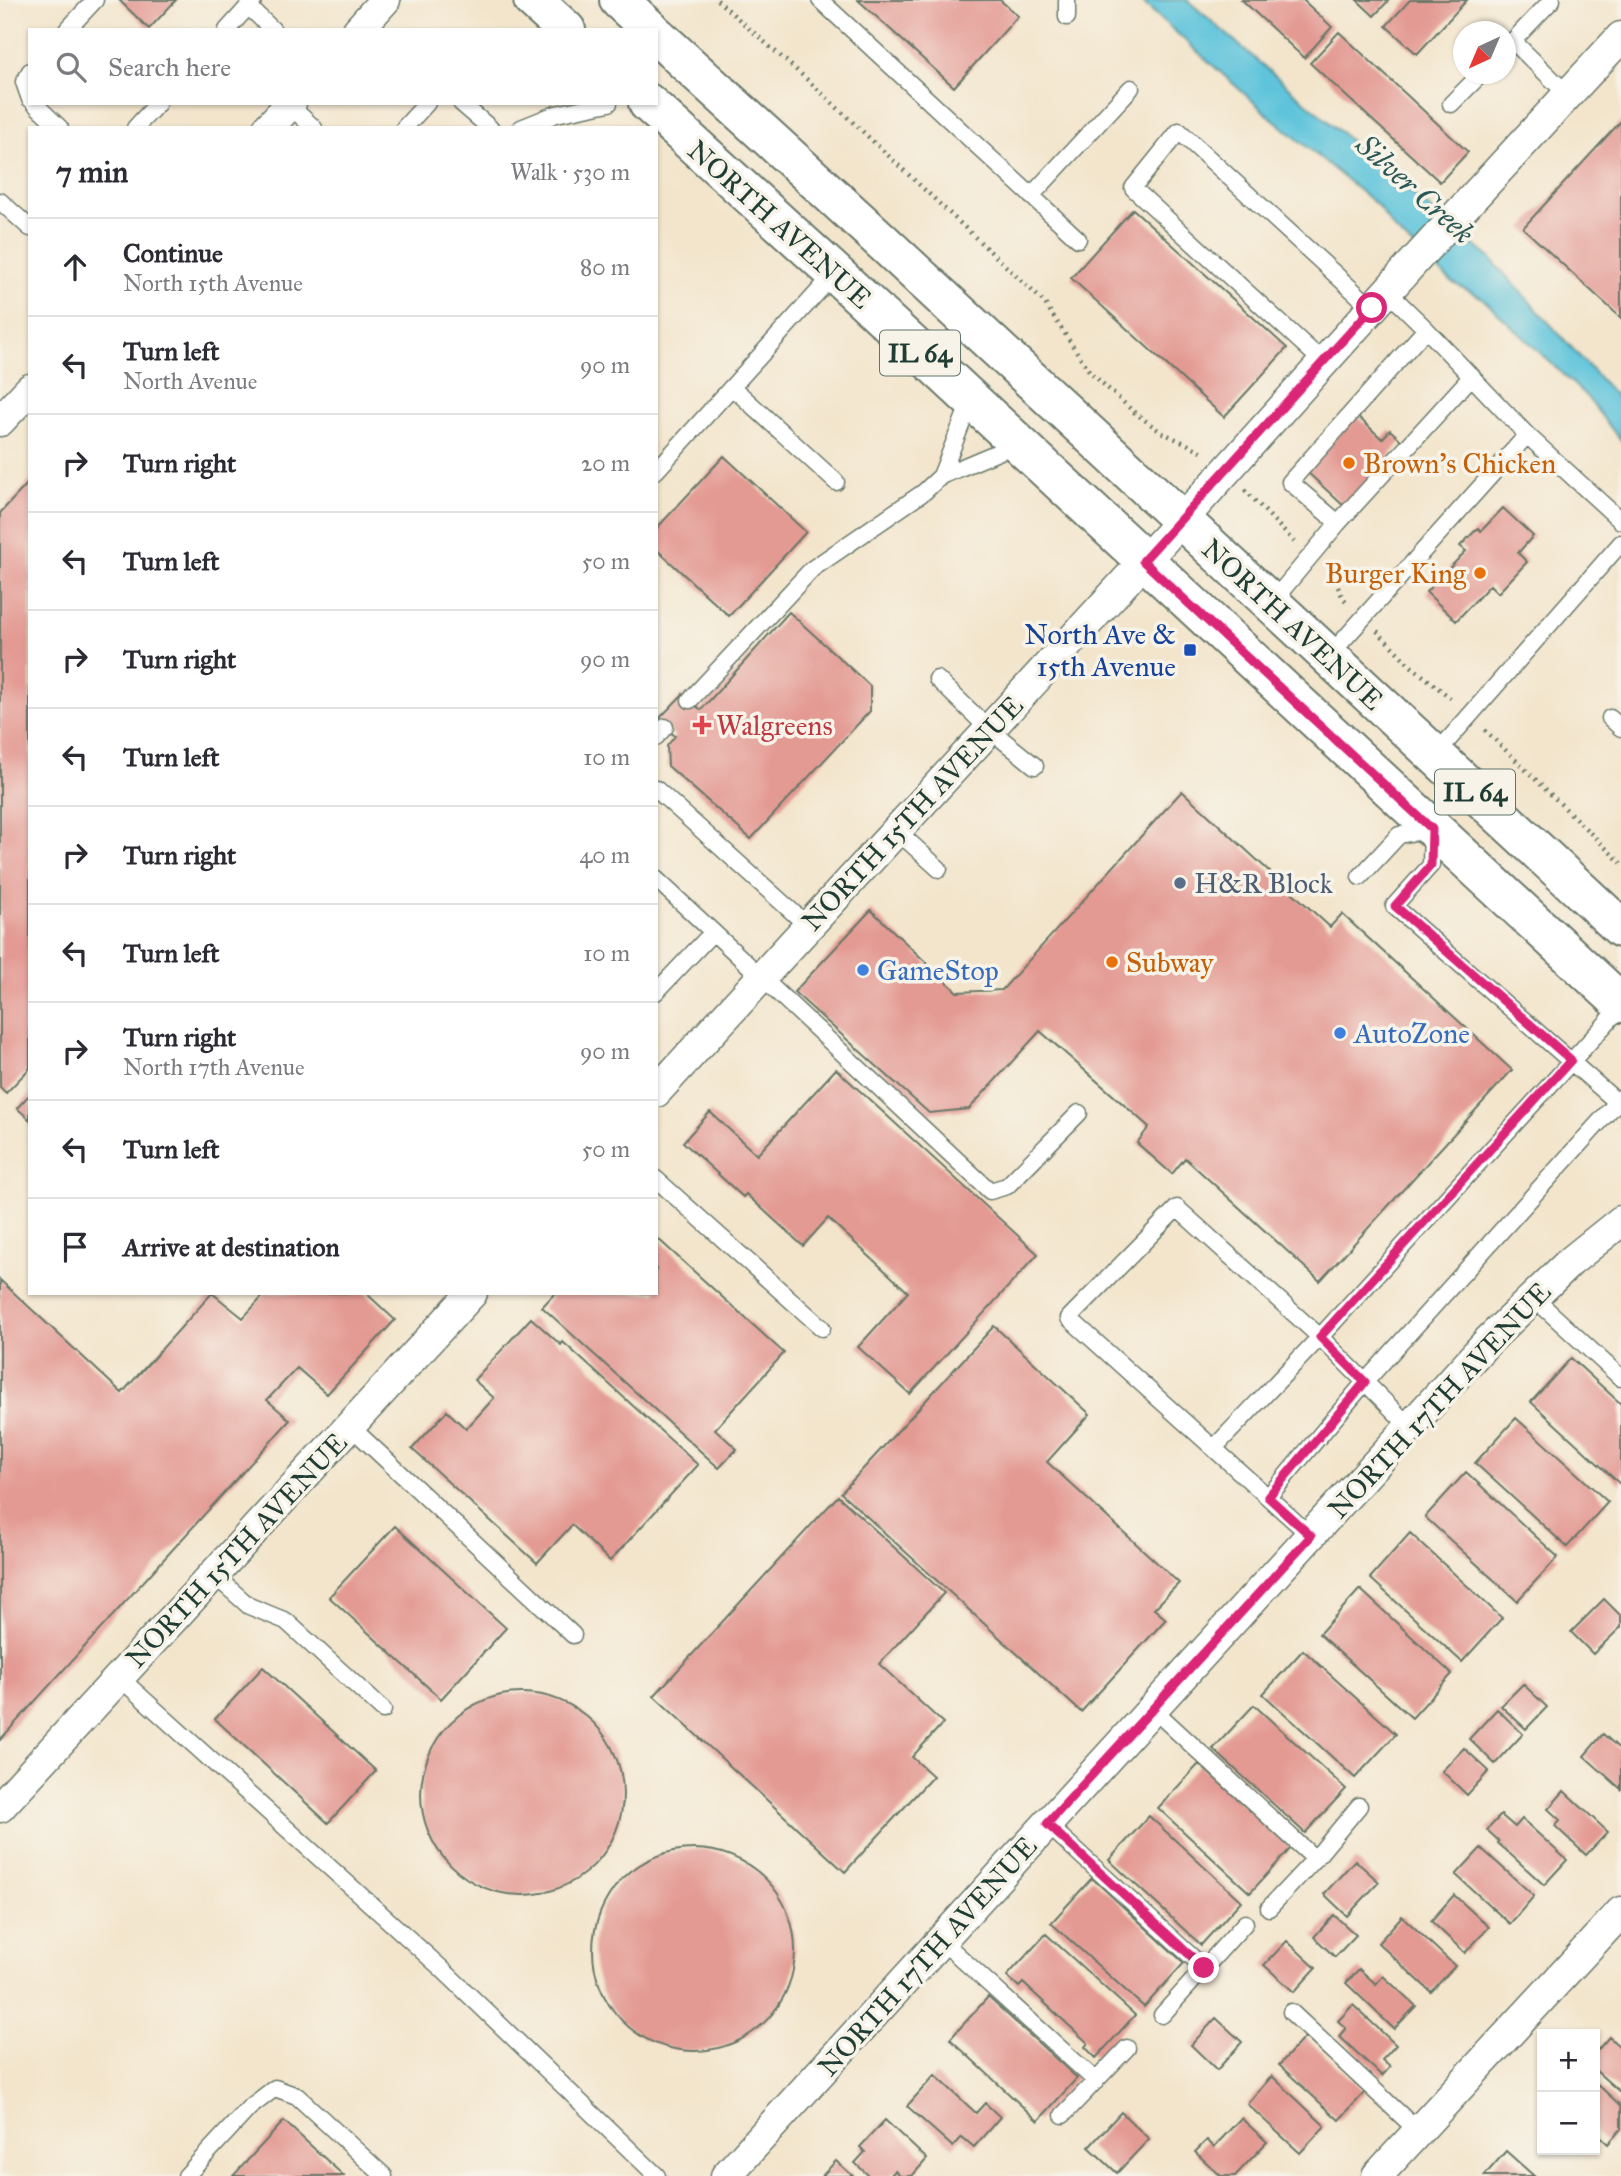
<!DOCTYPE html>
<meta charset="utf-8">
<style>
:root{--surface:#fff;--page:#f7f7f7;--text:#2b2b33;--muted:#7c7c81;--line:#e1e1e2}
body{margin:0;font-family:"IM FELL Great Primer",serif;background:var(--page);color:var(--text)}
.controls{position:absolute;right:21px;bottom:21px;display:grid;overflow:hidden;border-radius:0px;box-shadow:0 2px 5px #0004}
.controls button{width:63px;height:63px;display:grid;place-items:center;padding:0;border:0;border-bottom:2px solid var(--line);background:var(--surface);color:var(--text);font:35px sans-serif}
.compass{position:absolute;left:1453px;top:21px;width:63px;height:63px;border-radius:50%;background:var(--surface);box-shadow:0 2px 5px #0004;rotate:224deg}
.stop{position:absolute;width:21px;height:21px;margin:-16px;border:5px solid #db2777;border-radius:50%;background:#fff}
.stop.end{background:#db2777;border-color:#fff;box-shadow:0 2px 7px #0008}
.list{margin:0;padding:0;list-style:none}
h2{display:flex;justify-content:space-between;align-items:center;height:91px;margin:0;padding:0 28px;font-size:30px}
h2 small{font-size:23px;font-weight:400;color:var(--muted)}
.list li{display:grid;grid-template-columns:46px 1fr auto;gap:21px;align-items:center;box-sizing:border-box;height:98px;padding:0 28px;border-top:2px solid var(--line)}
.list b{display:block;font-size:26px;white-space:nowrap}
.list p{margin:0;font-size:23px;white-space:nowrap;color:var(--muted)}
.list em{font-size:23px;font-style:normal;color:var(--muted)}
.icon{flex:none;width:38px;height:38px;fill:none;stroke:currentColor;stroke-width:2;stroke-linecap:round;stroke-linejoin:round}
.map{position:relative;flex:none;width:1621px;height:2176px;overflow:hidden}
.search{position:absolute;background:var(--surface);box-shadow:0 2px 5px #0004;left:28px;top:28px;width:630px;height:77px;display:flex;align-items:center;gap:18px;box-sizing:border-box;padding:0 24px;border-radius:0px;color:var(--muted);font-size:26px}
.panel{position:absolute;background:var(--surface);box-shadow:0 2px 5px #0004;left:28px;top:126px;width:630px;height:1169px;border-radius:0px}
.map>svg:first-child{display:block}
.water{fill:#5ec4db;stroke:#3e8088;stroke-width:2}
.building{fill:#e39a93}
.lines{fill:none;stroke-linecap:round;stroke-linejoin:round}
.service-casing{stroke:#697869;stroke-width:19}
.minor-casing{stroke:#697869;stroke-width:33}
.primary-casing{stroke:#697869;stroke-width:42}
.path{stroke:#697869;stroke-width:4.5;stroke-dasharray:2 5;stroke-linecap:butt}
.service{stroke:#fff;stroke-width:16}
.minor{stroke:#fff;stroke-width:30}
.primary{stroke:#fff;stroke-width:38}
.route{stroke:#db2777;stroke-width:9}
.food-dot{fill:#e8710a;stroke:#f7f3e8;stroke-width:2.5}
.transit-dot{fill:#1a4fb4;stroke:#f7f3e8;stroke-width:2.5}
.health-dot{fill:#e0444e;stroke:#f7f3e8;stroke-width:2.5}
.service-dot{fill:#5c6f8a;stroke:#f7f3e8;stroke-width:2.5}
.shop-dot{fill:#3f7fe0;stroke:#f7f3e8;stroke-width:2.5}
.labels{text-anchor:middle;stroke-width:7;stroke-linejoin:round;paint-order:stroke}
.shield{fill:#f7f3e8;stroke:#60746a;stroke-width:2}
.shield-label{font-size:26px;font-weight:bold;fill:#1f3d34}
.street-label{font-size:28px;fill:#1f3d34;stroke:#f7f3e8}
.food-label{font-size:28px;fill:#c56008;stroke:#f7f3e8;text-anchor:start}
.transit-label{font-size:28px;fill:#164399;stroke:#f7f3e8;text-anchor:end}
.health-label{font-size:28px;fill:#be3a42;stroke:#f7f3e8;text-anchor:start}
.service-label{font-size:28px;fill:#4e5e75;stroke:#f7f3e8;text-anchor:start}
.shop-label{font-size:28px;fill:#366cbe;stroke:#f7f3e8;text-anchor:start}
.water-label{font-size:30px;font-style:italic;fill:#2c5855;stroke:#f7f3e8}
</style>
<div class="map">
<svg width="1621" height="2176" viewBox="0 0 1621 2176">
<rect width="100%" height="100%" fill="#f7f3e8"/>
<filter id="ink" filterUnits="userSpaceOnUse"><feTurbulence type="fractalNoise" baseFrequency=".0143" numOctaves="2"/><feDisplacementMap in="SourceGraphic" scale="14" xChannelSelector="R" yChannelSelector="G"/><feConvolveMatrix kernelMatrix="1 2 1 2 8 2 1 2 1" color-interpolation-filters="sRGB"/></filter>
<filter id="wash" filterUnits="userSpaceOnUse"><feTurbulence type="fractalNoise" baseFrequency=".00686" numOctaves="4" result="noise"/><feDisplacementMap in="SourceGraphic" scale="28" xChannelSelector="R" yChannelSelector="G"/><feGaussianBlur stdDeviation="1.57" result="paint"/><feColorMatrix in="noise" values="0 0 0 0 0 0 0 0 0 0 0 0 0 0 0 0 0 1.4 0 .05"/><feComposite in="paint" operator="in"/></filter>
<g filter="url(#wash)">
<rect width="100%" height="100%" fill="#f3e5cc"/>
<path class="water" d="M 1140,0 L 1187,0 L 1423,203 L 1490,258 L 1621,402 L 1621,441 L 1586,396 L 1481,297 L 1453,283 L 1394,229 L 1377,205 L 1266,113 Z"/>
<g id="blocks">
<path class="building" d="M 119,0 L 176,0 L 149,29 Z
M 858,0 L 1000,0 L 1018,16 L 954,87 Z
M 1242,0 L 1303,0 L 1332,27 L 1304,58 Z
M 1357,0 L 1389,0 L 1374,16 Z
M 1410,0 L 1467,0 L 1417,54 L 1386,26 Z
M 1339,32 L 1468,152 L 1440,182 L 1310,63 Z
M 1621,121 L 1621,318 L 1523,228 Z
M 1133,209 L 1287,348 L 1224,417 L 1071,278 Z
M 1356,415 L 1382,439 L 1390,430 L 1402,441 L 1347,509 L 1305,470 Z
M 724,456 L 806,532 L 729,616 L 656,549 L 656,529 Z
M 30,481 L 30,1068 L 6,1093 L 0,1087 L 0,513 Z
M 1503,508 L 1533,536 L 1518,553 L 1527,562 L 1498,593 L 1490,585 L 1456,621 L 1426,592 L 1466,551 L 1460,546 L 1478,528 L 1481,531 Z
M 789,612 L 870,686 L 870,711 L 751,839 L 668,766 L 667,746 L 675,736 L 657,721 L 683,694 L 701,710 Z
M 1182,791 L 1330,927 L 1342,914 L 1512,1070 L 1320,1281 L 1185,1158 L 1172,1174 L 1137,1143 L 1149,1127 L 1040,1031 L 969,1109 L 929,1113 L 794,992 L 871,910 L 957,992 L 1002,990 Z
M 836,1069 L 1038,1254 L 910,1394 L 858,1347 L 908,1292 L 828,1218 L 803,1246 L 746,1194 L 743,1197 L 683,1142 L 710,1112 L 757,1155 Z
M 30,1094 L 30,1120 L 17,1108 Z
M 656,1237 L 784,1353 L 715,1429 L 737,1449 L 719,1468 L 542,1307 L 555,1293 L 656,1293 Z
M 0,1280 L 122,1393 L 212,1293 L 243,1318 L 266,1293 L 366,1293 L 395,1320 L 327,1394 L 297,1368 L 267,1400 L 290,1420 L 0,1740 Z
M 531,1318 L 561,1345 L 563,1342 L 698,1465 L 610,1561 L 572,1525 L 537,1563 L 412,1449 L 447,1411 L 466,1429 L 494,1398 L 474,1380 Z
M 994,1326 L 1090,1414 L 1047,1462 L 1179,1583 L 1154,1609 L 1166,1619 L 1081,1712 L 841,1493 Z
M 1571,1358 L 1621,1404 L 1621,1485 L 1531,1402 Z
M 1516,1418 L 1608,1502 L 1567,1547 L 1475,1463 Z
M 1466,1472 L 1558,1557 L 1517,1601 L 1425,1517 Z
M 838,1496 L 944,1593 L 879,1664 L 943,1723 L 912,1757 L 933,1776 L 845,1872 L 654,1696 Z
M 395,1526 L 506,1628 L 441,1699 L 329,1597 Z
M 1410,1533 L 1502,1618 L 1462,1662 L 1370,1578 Z
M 1360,1589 L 1452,1674 L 1412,1718 L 1319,1634 Z
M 1604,1599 L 1621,1616 L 1621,1627 L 1593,1654 L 1571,1632 Z
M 1303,1650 L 1396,1734 L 1355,1778 L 1263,1694 Z
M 263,1667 L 376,1771 L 328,1823 L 215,1719 Z
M 1523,1684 L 1547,1707 L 1526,1729 L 1501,1706 Z
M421 1794a101 101 0 1 1 202 0a101 101 0 1 1-202 0Z
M 1254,1705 L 1346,1789 L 1305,1833 L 1213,1749 Z
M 1497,1709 L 1523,1734 L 1495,1764 L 1469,1739 Z
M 1603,1734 L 1621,1750 L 1621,1789 L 1584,1756 Z
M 1464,1748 L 1489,1771 L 1467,1795 L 1442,1771 Z
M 1199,1764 L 1291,1848 L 1250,1893 L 1158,1808 Z
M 1564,1791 L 1608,1832 L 1586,1855 L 1555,1826 L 1560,1820 L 1548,1809 Z
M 1501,1815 L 1515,1827 L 1522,1819 L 1567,1860 L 1544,1885 L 1498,1843 L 1499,1841 L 1487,1830 Z
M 1149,1816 L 1241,1901 L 1201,1945 L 1109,1860 Z
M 1481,1848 L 1534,1896 L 1510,1924 L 1456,1875 Z
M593 1950a101 101 0 1 1 202 0a101 101 0 1 1-202 0Z
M 1355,1860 L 1379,1882 L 1347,1916 L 1324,1894 Z
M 1092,1878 L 1184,1963 L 1144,2007 L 1051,1923 Z
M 1454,1895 L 1489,1927 L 1465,1953 L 1431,1921 Z
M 1334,1915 L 1356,1935 L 1335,1957 L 1314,1937 Z
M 1402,1916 L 1455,1966 L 1431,1992 L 1378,1943 Z
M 1046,1934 L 1135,2015 L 1096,2058 L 1085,2047 L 1088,2043 L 1023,1983 L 1019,1987 L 1007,1976 Z
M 1287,1941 L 1316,1968 L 1294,1992 L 1264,1965 Z
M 1359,1969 L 1376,1984 L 1383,1976 L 1416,2006 L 1394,2029 L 1346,1983 Z
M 988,1997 L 1077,2078 L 1038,2121 L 950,2039 Z
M 1353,2005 L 1396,2045 L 1382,2060 L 1390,2067 L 1382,2076 L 1339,2036 L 1346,2028 L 1338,2021 Z
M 1216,2018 L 1242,2042 L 1217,2070 L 1191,2045 Z
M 1305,2037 L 1365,2092 L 1339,2120 L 1279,2065 Z
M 1609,2037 L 1621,2048 L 1621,2093 L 1595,2070 L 1595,2053 Z
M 935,2075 L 976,2113 L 985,2103 L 1000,2117 L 974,2147 L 962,2137 L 953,2147 L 907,2106 Z
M 1272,2076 L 1325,2126 L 1300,2153 L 1247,2104 Z
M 1595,2082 L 1621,2106 L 1621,2129 L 1608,2144 L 1595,2132 Z
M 1121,2112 L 1149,2139 L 1117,2173 L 1089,2147 Z
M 1241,2118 L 1267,2142 L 1235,2176 L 1221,2176 L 1195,2152 L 1207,2140 L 1214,2147 Z
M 885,2120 L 927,2159 L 912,2176 L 900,2176 L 895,2171 L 890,2176 L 869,2176 L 855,2163 L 865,2152 L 860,2147 Z
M 284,2121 L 344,2176 L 233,2176 Z
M 1506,2151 L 1534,2176 L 1484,2176 Z
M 836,2161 L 853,2176 L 822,2176 Z"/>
</g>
</g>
<g filter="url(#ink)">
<use href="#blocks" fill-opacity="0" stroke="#697869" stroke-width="2"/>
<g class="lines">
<g class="service-casing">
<path id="service" d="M 820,0 L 1078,239
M 1067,0 L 1067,17
M 249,7 L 273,30
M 67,30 L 95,0
M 227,30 L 254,0
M 1513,41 L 1568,95
M 1507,47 L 1552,0
M 30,71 L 24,82 L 30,99
M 34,103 L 60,128
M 461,103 L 490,128
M 1451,104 L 1481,74
M 289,105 L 314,128
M 135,128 L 158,103
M 404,128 L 427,103
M 521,128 L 556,114 L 609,103
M 1031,196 L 1131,88
M 0,201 L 30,228
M 1387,291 L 1426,329 L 1527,435 L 1621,521
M 1323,362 L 1133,188 L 1179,131 L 1372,308
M 732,387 L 836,482
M 656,471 L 835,273
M 941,476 L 971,400
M 1338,523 L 1290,482 L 1426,329
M 1272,602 L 1338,523 L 1472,376
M 1329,656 L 1527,435
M 937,679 L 989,729 L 1035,766
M 690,700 L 812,569 L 924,492 L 941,476 L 1017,444
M 1610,718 L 1621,728
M 656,737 L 665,727
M 1435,755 L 1621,543
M 656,789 L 808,926
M 896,830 L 939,869
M 1360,877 L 1399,835 L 1432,829 L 1431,865 L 1394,906 L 1617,1102
M 656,879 L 713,932
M 656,992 L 713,932 L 990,1191 L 1007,1186 L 1079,1113
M 656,1179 L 822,1328
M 1533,1297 L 1621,1378
M 350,1426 L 573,1635
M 1214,1448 L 1320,1337 L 1621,1007
M 1268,1497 L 1365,1382 L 1621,1098
M 1311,1536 L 1069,1318 L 1177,1208 L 1320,1337 L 1410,1427
M 213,1574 L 249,1606 L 286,1621 L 383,1710
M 119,1677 L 441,1968 L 657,2176
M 1153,1709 L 1315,1859
M 1047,1824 L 1204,1968
M 1269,1908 L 1315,1859 L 1359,1806
M 941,1940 L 1096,2081
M 1291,2012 L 1418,2131
M 1162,2015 L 1245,1923
M 1063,2115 L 1127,2048
M 186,2176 L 249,2108 L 275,2088 L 297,2096 L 384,2176"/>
</g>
<g class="minor-casing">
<path id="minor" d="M 358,30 L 385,0
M 268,128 L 291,103
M 0,421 L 30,389
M 656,1092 L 1182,520 L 1420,255 L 1621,37
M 0,1807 L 472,1293
M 726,2176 L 1488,1341 L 1570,1262 L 1621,1221
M 1377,2176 L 1621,1912"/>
</g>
<g class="primary-casing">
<path id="primary" d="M 533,0 L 566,30
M 619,0 L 651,30
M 656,35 L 874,234 L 1621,928
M 648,103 L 835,273 L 1621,1003"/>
</g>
<path class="path" d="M 717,0 L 811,83 L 1044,302 L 1090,372 L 1135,413 L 1161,432 L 1206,453
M 1245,490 L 1294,542
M 1329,568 L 1343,598 L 1348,603
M 1377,631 L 1411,666 L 1453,700
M 1485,730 L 1621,863"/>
<use href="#service" class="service"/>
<use href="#minor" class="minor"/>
<use href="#primary" class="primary"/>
</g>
</g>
<g class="lines" filter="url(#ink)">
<path class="route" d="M 1204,1968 L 1047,1824 L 1311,1536 L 1268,1497 L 1365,1382 L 1320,1337 L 1571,1060 L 1395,906 L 1431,865 L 1432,829 L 1143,561 L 1372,308"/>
</g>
<g class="food-dot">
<circle cx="1349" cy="463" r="7"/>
<circle cx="1480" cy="573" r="7"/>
<circle cx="1112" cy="962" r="7"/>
</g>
<rect class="transit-dot" x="1183" y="643" width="14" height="14" rx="3.5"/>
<path class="health-dot" d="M698.5 714.5h7v7h7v7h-7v7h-7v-7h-7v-7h7z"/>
<circle class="service-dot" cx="1180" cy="883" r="7"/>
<g class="shop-dot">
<circle cx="863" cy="970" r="7"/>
<circle cx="1340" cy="1033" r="7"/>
</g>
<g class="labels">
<g class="shield">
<rect x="880" y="330.5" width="80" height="45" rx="5"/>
<rect x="1435" y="769.5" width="80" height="45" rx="5"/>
</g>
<g class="shield-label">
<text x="920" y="362">IL 64</text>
<text x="1475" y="801">IL 64</text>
</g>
<g class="street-label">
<text transform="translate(780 224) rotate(42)" y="10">NORTH AVENUE</text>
<text transform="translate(1293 624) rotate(43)" y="10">NORTH AVENUE</text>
<text transform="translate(912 813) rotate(-47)" y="10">NORTH 15TH AVENUE</text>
<text transform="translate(1439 1400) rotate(-47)" y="10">NORTH 17TH AVENUE</text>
<text transform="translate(236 1550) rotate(-47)" y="10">NORTH 15TH AVENUE</text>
<text transform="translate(927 1956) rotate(-48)" y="10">NORTH 17TH AVENUE</text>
</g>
<g class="food-label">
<text x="1363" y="473">Brown's Chicken</text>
<text x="1466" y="583" text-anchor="end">Burger King</text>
<text x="1126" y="972">Subway</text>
</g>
<g class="transit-label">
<text x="1176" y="644">North Ave &amp;<tspan x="1176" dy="32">15th Avenue</tspan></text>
</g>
<g class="health-label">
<text x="716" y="735">Walgreens</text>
</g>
<g class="service-label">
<text x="1194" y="893">H&amp;R Block</text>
</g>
<g class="shop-label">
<text x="877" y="980">GameStop</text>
<text x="1354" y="1043">AutoZone</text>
</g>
<g class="water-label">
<text transform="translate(1415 189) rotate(42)" y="10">Silver Creek</text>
</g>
</g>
</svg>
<div class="controls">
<button>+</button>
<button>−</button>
</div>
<svg class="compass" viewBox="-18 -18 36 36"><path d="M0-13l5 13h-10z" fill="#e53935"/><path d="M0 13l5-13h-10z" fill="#7c7c81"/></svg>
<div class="stop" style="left:1372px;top:308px"></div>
<div class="stop end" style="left:1204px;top:1968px"></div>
<div class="search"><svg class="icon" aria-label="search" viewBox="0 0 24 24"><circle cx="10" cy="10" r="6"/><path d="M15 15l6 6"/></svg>Search here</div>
<section class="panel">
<h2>7 min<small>Walk · 530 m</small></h2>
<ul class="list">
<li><svg class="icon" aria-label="ahead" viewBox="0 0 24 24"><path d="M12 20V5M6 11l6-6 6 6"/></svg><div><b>Continue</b><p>North 15th Avenue</p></div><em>80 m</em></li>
<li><svg class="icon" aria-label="left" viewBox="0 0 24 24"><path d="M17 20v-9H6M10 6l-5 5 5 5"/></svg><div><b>Turn left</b><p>North Avenue</p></div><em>90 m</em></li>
<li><svg class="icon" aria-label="right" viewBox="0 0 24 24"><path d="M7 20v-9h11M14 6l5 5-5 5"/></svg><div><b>Turn right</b></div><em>20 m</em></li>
<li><svg class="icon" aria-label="left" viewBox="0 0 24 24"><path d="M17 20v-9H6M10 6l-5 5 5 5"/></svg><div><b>Turn left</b></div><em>50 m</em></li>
<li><svg class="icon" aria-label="right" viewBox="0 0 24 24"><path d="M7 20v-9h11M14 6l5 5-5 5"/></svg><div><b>Turn right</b></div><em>90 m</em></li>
<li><svg class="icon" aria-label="left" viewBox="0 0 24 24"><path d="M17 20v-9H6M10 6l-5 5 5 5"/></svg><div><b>Turn left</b></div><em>10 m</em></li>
<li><svg class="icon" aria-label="right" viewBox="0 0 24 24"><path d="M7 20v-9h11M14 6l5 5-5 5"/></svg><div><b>Turn right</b></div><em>40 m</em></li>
<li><svg class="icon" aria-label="left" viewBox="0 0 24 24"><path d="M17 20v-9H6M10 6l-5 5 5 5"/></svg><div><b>Turn left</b></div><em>10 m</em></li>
<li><svg class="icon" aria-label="right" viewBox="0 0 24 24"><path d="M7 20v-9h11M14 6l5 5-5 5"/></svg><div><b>Turn right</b><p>North 17th Avenue</p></div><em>90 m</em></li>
<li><svg class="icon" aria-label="left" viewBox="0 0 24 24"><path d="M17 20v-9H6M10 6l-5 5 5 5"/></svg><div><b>Turn left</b></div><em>50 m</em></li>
<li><svg class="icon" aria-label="arrive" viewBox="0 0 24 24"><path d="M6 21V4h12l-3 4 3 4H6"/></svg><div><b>Arrive at destination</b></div></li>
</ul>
</section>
</div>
